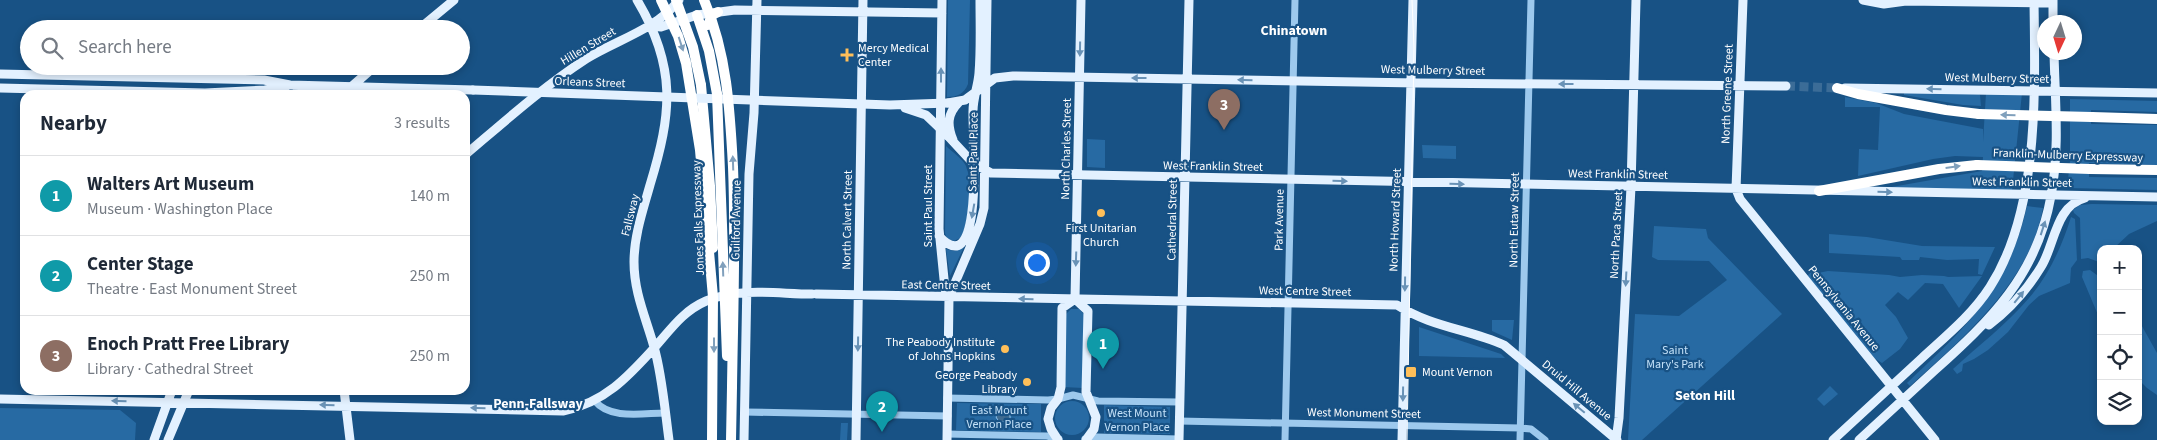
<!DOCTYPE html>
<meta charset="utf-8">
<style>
:root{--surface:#fff;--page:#f2f2f3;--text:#1f2937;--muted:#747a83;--line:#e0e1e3;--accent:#846c46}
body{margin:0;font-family:"Source Sans 3",sans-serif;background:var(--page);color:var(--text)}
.controls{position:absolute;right:15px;bottom:15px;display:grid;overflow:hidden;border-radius:10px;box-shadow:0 2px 8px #0003}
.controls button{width:45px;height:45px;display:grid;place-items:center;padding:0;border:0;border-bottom:1px solid var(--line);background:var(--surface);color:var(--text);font:25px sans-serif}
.compass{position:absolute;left:2037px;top:15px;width:45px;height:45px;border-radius:50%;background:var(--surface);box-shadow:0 2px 8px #0003;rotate:184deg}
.you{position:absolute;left:1036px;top:262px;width:18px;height:18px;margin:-12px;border:4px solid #fff;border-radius:50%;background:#1a73e8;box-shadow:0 0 0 8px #1a73e833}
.badge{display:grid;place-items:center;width:32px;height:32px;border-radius:50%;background:var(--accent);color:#fff;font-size:16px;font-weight:700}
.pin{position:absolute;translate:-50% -41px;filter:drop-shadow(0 1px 2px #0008)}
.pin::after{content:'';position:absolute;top:26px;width:18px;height:15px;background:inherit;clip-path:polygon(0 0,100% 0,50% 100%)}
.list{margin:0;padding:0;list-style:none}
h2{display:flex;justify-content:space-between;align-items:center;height:65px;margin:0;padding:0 20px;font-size:21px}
h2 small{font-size:16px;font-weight:400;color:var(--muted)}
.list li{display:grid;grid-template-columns:32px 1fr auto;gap:15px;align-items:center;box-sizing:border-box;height:80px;padding:0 20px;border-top:1px solid var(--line)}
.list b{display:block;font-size:19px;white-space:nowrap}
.list p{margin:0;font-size:16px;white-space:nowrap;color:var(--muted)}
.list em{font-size:16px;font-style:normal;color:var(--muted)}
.icon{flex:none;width:28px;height:28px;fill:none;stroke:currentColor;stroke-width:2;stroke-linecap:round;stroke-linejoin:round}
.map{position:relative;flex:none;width:2157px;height:440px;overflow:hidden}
.search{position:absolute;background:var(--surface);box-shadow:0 2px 8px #0003;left:20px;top:20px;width:450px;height:55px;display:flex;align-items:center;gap:12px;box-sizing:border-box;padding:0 18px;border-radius:28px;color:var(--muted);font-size:19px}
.panel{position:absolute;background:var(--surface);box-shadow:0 2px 8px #0003;left:20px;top:90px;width:450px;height:305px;border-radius:15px}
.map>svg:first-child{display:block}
.green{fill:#276aa3}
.water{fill:#406c91;stroke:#90c5ef}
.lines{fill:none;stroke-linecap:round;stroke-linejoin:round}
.major-tunnel{stroke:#3b6c97;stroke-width:9;stroke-dasharray:9 4.5;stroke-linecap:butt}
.minor{stroke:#9dc9ed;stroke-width:7}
.major{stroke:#e3f1ff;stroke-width:9}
.highway{stroke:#fff;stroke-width:10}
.tram{stroke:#fff;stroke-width:1}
.major-bridge{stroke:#e3f1ff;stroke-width:9}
.highway-bridge{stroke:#fff;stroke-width:10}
.oneway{fill:#80a0bc}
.oneway2{fill:#6992b6}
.poi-dot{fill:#ffbf59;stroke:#185285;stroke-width:2}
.labels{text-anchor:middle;stroke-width:4.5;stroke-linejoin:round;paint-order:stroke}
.street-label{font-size:12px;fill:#fff;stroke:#185285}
.poi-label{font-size:12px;fill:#fff;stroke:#185285;text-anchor:start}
.park-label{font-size:12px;fill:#c3e1f9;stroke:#185285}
.neighbourhood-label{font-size:14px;font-weight:bold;fill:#fff;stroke:#185285}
</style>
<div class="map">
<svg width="2157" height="440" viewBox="0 0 2157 440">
<rect width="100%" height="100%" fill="#185285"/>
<path class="green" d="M 948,0 L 970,0 L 968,84 C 964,94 957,97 947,97 Z
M 1904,93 L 1978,93 L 1980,95 L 1981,106 L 1963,105 L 1904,95 Z
M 1986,93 L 2022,93 L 2012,190 L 1886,188 L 1982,171 L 1983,157 L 1955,156 L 1933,159 L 1858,176 L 1859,149 L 1878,150 L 1880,107 L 1845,107 L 1845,97 L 1876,103 L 1904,114 L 1983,129 L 1983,142 Z
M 2070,99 L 2157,101 L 2157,112 L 2091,110 L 2091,124 L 2157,125 L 2157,165 L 2089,163 L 2089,177 L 2157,178 L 2157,190 L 2067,188 L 2070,161 Z
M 1087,139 L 1105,140 L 1105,168 L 1087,167 Z
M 1422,145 L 1456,146 L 1456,159 L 1423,158 Z
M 946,146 C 952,152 962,158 966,166 C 974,186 968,218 962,237 L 954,241 L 947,239 L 945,233 Z
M 2092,204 L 2157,205 L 2157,221 L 2129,234 L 2113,249 L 2101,249 L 2101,260 L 2099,262 L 2088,258 L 2081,259 L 2080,218 L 2074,213 L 2073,210 L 2080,205 Z
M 2027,206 L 2043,208 C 2030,282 1962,339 1910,386 L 1907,383 C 1966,327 2008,290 2027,206 Z
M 2071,217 L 2075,219 L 2077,260 L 2071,268 L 2070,283 L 2039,296 L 2029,305 L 2008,332 L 1988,350 L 1974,359 L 1963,364 L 1962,371 L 1957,374 L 1953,369 C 1978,346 2007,324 2029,298 C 2049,275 2062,246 2071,217 Z
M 1654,226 L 1706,229 L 1708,238 L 1782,314 L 1642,440 L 1628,440 L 1635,314 L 1679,316 L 1727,280 L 1709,261 L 1658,260 L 1652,257 Z
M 1829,234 L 1867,237 L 1922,246 L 1995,247 L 1982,275 L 1978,274 L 1979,259 L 1947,260 L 1920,257 L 1919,260 L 1902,260 L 1900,257 L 1829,253 Z
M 964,247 L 950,276 L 946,249 L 954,251 Z
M 1813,270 L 1818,273 L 1828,271 L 1889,275 L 1900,277 L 1922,275 L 1944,276 L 1948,277 L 1982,276 L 1959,308 L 1943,284 L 1925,283 L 1908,300 L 1898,292 L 1885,305 L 1896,317 L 1908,338 L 1900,349 L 1882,363 L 1866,353 L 1807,276 Z
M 2090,270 L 2101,278 L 2101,322 L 2082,277 L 2083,271 Z
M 1071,309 L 1079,309 L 1085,315 L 1083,388 L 1063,387 L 1065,315 Z
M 2138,319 L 2157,353 L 2157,395 L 2147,388 L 2138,379 Z
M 1492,320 L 1514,320 L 1512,340 L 1492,331 Z
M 1419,327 L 1501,354 L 1505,358 L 1419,356 Z
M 1830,386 L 1838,394 L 1824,406 L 1817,399 Z
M1055 418a17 17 0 1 1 34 0a17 17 0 1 1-34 0Z
M 957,403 L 1041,404 L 1041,432 L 956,430 Z
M 1104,405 L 1170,407 L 1170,434 L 1104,433 Z
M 0,408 L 120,410 L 136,423 L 135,440 L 0,440 Z
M 841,423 L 848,423 L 847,440 L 840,440 Z"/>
<path class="water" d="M 999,412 L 1010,414 L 1010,421 L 999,422 L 996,417 Z"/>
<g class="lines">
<path class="major-tunnel" d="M 1786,86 L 1837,88"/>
<path class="minor" d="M 947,398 L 1048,400 L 1058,399 L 1073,395 L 1098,401 L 1179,402
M 595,401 C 610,420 644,413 665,413
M 745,412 L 948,416
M 1179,421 L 1520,428 L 1531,429 L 1545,440
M 947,434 L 1047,436 L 1059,439
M 1085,439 L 1097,437 L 1179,439
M 1285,440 L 1295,0
M 1520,440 L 1531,0"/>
<path class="major" d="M 637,0 C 677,67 672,113 650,185 C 643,210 634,236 634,262 C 634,293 646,318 654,347 C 662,374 665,411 669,440
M 942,0 L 939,229 L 945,289 L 949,297 L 947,440
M 1743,0 L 1736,189 L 1740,199 L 1935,440
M 1863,0 L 1884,4 L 1906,1 L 2053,3
M 2053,0 L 2053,22
M 651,26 L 661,27 L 697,15 L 735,10 L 942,13
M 419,29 L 454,0
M 0,74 L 264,80 L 290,85 L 473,90
M 295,86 L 312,95
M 0,88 L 205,93 L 265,90 L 287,86
M 1845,88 L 2157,93
M 342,95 L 375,66
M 948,103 L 965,100 L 995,78 L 1013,76 L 1417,83 L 1786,86
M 948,136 L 973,163 L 991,173 L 2157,197
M 953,140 C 947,125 947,114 959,102
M 465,155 C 504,122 543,87 586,59 C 616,40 656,30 679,0
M 939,236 C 986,287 972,126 973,111 C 973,98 978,86 979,73 C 981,49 980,24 980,0
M 816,294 L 1397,305 C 1431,327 1468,329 1504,345 L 1617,440
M 949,297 L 980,224 L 984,208 L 987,0
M 1075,299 L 1081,0
M 1075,299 L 1088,311 L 1086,392 L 1096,417 L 1094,429 L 1086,440
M 1989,325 C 2010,309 2027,290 2041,267 C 2055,245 2055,206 2085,198
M 344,390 L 350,440
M 0,399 L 563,411 C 604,403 628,377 655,347 C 671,329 683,311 706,301 C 739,287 778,294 812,294
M 154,440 L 172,390
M 168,440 L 189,390
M 744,440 L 749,174 L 754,113 L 757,0
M 856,440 L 863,0
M 1058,440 L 1051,429 L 1048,419 L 1051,408 L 1058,399 L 1061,387 L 1062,308 L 1075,299
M 1179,440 L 1189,0
M 1402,440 L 1413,0
M 1616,440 L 1619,418 L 1631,187 L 1636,0
M 1833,440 C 1862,413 1892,386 1922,358 C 1946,336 1972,315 1990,287 C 2040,209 2035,90 2034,0
M 1859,440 C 1884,417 1909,394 1934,371 C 1991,320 2037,275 2051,196 C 2060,149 2055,100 2054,52"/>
<path class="highway" d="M 697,15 L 709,51 L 717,94
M 708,25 L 712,15 L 718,12
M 701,85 L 710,186 L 713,248
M 1837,88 L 1858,94 L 1946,110 L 1979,114
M 2092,117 L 2157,119
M 2090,169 L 2157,170
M 1819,191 L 1939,169 L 1977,165
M 731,440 L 732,387"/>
<path class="tram" d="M 1407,440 L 1414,48 L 1412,0"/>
<path class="major-bridge" d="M 473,90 L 890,105 L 948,103
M 905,108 L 926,115 L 948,136"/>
<path class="highway-bridge" d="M 661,0 L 678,36 L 686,63 L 700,150 L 713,297 L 712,440
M 676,0 L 693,47 L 701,85
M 704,0 C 727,53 730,110 733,167 C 736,240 733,314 732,387
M 717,94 L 727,356
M 1979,114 L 2092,117
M 1977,165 L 2090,169"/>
</g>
<defs><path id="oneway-solid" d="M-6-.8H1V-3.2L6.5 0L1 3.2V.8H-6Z" transform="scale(1.25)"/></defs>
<g class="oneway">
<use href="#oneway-solid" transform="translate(681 44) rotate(72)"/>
<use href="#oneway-solid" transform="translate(2008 115) rotate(-178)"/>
<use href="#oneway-solid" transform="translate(733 163) rotate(-92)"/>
<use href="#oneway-solid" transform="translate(1953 167) rotate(-8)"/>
<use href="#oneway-solid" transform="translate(723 269) rotate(-92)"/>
<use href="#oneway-solid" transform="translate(714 345) rotate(90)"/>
</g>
<g class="oneway2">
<use href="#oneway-solid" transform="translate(1080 49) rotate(91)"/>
<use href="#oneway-solid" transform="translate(941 75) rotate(-90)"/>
<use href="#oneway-solid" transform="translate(1139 78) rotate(-180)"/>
<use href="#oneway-solid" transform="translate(1245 80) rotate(-179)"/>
<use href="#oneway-solid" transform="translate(1566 84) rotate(-180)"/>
<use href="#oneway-solid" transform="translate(1934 89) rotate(-179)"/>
<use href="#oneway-solid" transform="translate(1340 181) rotate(2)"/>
<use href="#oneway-solid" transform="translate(1457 184) rotate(1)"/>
<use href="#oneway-solid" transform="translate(1885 192) rotate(1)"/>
<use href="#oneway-solid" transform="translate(973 211) rotate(100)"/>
<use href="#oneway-solid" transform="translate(2043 228) rotate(-72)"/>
<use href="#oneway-solid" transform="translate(1076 259) rotate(92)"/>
<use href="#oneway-solid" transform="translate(1626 279) rotate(93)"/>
<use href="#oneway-solid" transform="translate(1405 284) rotate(91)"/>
<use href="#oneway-solid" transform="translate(2019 297) rotate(-51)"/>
<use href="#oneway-solid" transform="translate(1026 299) rotate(-179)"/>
<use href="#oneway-solid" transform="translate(858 344) rotate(91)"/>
<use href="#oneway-solid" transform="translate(1403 394) rotate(91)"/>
<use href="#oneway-solid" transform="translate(119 401) rotate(-179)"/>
<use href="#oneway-solid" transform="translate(327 405) rotate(-179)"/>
<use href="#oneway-solid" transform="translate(478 408) rotate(-178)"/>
<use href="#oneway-solid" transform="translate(1579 408) rotate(-140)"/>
</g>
<g class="poi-dot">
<path d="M844.5 47.5h5v5h5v5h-5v5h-5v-5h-5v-5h5z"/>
<circle cx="1101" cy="213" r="5"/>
<circle cx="1005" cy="349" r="5"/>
<rect x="1405" y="366" width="12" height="12" rx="2.5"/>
<circle cx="1027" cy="382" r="5"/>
</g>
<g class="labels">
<g class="street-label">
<text transform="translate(588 46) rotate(-31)" y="4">Hillen Street</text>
<text transform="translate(1433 70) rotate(1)" y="4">West Mulberry Street</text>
<text transform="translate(1997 78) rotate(1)" y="4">West Mulberry Street</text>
<text transform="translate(590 82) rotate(2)" y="4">Orleans Street</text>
<text transform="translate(1727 94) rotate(-88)" y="4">North Greene Street</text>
<text transform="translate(1066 149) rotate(-89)" y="4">North Charles Street</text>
<text transform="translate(973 152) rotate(-89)" y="4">Saint Paul Place</text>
<text transform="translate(2068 155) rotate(2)" y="4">Franklin-Mulberry Expressway</text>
<text transform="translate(1213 166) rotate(1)" y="4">West Franklin Street</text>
<text transform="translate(1618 174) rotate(1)" y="4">West Franklin Street</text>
<text transform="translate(2022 182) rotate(1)" y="4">West Franklin Street</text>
<text transform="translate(928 206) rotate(-90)" y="4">Saint Paul Street</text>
<text transform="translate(630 215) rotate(-76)" y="4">Fallsway</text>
<text transform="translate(698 218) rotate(-92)" y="4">Jones Falls Expressway</text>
<text transform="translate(736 220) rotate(-89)" y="4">Guilford Avenue</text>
<text transform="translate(847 220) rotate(-89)" y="4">North Calvert Street</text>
<text transform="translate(1172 220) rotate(-89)" y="4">Cathedral Street</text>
<text transform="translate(1279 220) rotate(-89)" y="4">Park Avenue</text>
<text transform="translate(1395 220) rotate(-88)" y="4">North Howard Street</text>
<text transform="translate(1514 220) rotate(-89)" y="4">North Eutaw Street</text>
<text transform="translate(1616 235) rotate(-87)" y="4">North Paca Street</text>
<text transform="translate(946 285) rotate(1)" y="4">East Centre Street</text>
<text transform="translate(1305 291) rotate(1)" y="4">West Centre Street</text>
<text transform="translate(1844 308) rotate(51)" y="4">Pennsylvania Avenue</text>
<text transform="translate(1577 390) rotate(40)" y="4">Druid Hill Avenue</text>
<text transform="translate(1364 413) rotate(1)" y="4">West Monument Street</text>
</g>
<g class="poi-label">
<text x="858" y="52">Mercy Medical<tspan x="858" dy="14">Center</tspan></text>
<text x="1101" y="232" text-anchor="middle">First Unitarian<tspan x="1101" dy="14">Church</tspan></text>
<text x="995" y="346" text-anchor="end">The Peabody Institute<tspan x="995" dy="14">of Johns Hopkins</tspan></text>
<text x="1422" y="376">Mount Vernon</text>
<text x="1017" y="379" text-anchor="end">George Peabody<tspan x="1017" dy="14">Library</tspan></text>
</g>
<g class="park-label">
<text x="1675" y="354">Saint<tspan x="1675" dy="14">Mary's Park</tspan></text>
<text x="999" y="414">East Mount<tspan x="999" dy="14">Vernon Place</tspan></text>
<text x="1137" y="417">West Mount<tspan x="1137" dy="14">Vernon Place</tspan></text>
</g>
<g class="neighbourhood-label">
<text x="1294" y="35">Chinatown</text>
<text x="1705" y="400">Seton Hill</text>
<text x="538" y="408">Penn-Fallsway</text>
</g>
</g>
</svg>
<div class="controls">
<button>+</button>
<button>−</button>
<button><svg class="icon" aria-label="locate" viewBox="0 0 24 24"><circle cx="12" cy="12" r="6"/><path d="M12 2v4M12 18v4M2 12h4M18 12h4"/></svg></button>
<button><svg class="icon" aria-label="layers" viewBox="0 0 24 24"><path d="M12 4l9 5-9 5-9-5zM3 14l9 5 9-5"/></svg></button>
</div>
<svg class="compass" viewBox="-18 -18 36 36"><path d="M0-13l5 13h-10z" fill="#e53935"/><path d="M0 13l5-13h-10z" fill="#747a83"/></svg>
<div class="you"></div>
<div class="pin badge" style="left:1103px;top:369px;background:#0f9aa8">1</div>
<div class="pin badge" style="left:882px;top:432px;background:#0f9aa8">2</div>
<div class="pin badge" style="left:1224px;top:130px;background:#8d6e63">3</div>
<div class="search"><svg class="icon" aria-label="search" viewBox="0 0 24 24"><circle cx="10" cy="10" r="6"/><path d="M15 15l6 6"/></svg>Search here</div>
<section class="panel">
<h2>Nearby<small>3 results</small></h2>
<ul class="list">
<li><span class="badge" style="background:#0f9aa8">1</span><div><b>Walters Art Museum</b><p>Museum · Washington Place</p></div><em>140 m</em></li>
<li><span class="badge" style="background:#0f9aa8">2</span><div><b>Center Stage</b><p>Theatre · East Monument Street</p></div><em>250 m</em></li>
<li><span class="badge" style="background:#8d6e63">3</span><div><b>Enoch Pratt Free Library</b><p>Library · Cathedral Street</p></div><em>250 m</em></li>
</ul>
</section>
</div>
